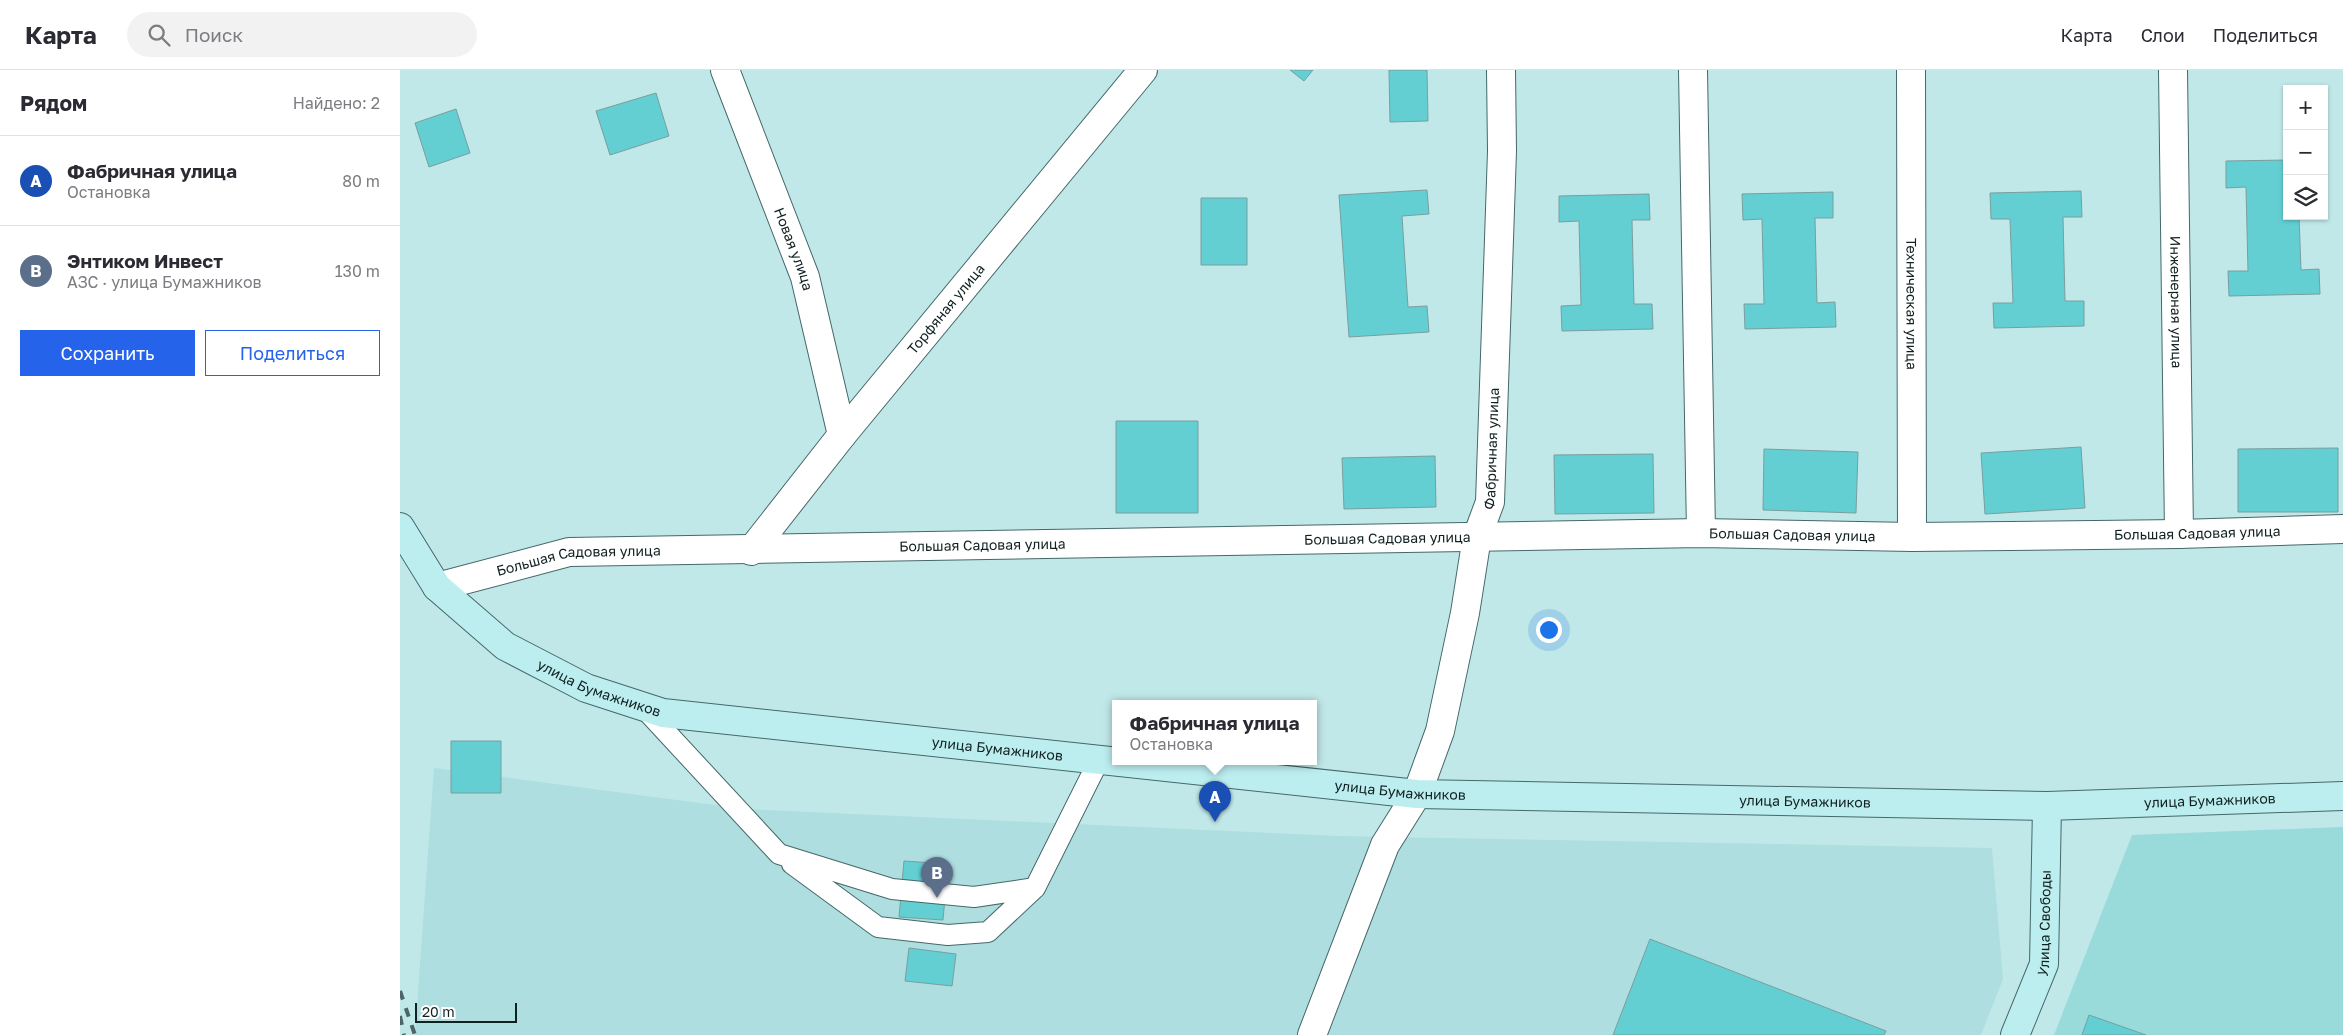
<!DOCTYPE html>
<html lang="ru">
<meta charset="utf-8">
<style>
:root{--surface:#fff;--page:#f2f2f3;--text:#2b2b33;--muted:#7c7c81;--line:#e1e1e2;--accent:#2563eb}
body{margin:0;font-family:"Golos Text",sans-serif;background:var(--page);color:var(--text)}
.controls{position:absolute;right:15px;top:15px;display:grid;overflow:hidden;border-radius:0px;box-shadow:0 1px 4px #0004}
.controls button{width:45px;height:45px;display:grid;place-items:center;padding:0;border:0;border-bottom:1px solid var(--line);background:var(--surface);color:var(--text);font:25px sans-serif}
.scale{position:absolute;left:15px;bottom:12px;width:102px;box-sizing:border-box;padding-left:5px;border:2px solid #112020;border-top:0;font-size:14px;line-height:18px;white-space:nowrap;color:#112020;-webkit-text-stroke:4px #fff;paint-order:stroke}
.you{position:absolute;left:1148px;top:559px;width:18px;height:18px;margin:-12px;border:4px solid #fff;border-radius:50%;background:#1a73e8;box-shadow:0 0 0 8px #1a73e833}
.badge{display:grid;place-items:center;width:32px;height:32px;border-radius:50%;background:var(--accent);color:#fff;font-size:16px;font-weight:700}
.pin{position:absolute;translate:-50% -41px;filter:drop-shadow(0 1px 2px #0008)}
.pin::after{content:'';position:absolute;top:26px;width:18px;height:15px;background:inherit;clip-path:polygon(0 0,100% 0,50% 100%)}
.popup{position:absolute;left:712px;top:630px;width:205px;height:65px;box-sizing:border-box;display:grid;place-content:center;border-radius:0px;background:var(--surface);filter:drop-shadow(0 1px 4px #0005);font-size:16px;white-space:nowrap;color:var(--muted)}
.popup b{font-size:19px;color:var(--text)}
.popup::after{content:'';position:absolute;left:50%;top:100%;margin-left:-10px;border:10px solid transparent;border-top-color:var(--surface)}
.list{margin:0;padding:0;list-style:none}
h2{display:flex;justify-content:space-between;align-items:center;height:65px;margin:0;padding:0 20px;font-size:21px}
h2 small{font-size:16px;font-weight:400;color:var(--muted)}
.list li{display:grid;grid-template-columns:32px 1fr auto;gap:15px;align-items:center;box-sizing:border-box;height:90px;padding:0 20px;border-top:1px solid var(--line)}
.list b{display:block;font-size:19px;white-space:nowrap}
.list p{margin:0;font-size:16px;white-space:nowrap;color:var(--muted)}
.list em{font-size:16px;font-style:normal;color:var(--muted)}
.actions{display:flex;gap:10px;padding:15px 20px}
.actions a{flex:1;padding:11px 0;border:1px solid var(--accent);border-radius:0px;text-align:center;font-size:18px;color:var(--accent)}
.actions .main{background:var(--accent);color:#fff}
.icon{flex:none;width:28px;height:28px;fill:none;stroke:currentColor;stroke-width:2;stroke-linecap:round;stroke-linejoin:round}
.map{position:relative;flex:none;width:1943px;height:965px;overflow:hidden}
header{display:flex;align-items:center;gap:30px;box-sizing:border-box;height:70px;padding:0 25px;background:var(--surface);border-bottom:1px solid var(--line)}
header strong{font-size:24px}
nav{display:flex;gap:28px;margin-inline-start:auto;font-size:18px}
.search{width:350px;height:45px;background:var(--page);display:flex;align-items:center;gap:12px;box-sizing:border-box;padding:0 18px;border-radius:28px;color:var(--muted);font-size:19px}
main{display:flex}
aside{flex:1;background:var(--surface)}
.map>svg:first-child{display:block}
.built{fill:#aededf}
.green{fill:#99dadb}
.building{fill:#63cfd3;stroke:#799e9f}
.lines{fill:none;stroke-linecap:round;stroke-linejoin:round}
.lane-casing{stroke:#456869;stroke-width:22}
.street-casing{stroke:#456869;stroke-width:30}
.secondary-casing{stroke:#456869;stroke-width:30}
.lane{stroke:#fff;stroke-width:20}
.street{stroke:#fff;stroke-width:28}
.secondary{stroke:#bceef0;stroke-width:28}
.rail{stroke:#4d6565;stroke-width:4;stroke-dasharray:9 9;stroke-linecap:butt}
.labels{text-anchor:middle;stroke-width:4.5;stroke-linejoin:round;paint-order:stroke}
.street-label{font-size:14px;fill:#112020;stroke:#fff}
</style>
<header>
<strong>Карта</strong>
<div class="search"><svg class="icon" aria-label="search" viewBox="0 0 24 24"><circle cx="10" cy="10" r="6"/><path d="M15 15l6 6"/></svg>Поиск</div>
<nav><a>Карта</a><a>Слои</a><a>Поделиться</a></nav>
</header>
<main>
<aside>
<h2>Рядом<small>Найдено: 2</small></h2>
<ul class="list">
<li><span class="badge" style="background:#1a4fb4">A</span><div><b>Фабричная улица</b><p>Остановка</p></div><em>80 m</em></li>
<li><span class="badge" style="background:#5c6f8a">B</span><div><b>Энтиком Инвест</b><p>АЗС · улица Бумажников</p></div><em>130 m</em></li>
</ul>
<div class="actions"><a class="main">Сохранить</a><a>Поделиться</a></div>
</aside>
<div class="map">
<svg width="1943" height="965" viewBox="0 0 1943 965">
<rect width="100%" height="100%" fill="#c1e8e9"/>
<path class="built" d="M 34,698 L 345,739 L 938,766 L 1592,778 L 1603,909 L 1581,965 L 15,965 Z"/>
<path class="green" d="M 1943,757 L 1943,965 L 1654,965 L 1732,765 Z"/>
<path class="building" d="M 890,0 L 913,0 L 904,11 Z
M 989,0 L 1027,0 L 1028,51 L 990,52 Z
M 256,23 L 269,66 L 210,85 L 196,41 Z
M 56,39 L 70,83 L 29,97 L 15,53 Z
M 1887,90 L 1887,146 L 1899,146 L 1901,200 L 1919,199 L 1920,224 L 1829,226 L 1828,201 L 1848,201 L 1846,117 L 1826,118 L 1826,91 Z
M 1027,120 L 1029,144 L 1002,146 L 1008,237 L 1027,236 L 1029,262 L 949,267 L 939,125 Z
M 1681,121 L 1682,147 L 1663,147 L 1665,231 L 1684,231 L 1684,256 L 1594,258 L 1593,233 L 1613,233 L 1610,149 L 1591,149 L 1590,123 Z
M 1433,122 L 1433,148 L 1415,148 L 1417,233 L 1435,232 L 1436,257 L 1345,259 L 1344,234 L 1364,234 L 1362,149 L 1343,150 L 1342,124 Z
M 1249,124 L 1250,150 L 1232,150 L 1234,234 L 1252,234 L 1253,259 L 1162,261 L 1161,236 L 1181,235 L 1179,151 L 1159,152 L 1159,126 Z
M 801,128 L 847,128 L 847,195 L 801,195 Z
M 716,351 L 798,351 L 798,443 L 716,443 Z
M 1681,377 L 1685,438 L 1585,444 L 1581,383 Z
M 1938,378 L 1938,442 L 1838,442 L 1838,379 Z
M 1364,379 L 1458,382 L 1456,443 L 1363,440 Z
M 1253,384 L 1254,443 L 1155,444 L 1154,385 Z
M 1035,386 L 1036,437 L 944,439 L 942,388 Z
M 51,671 L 101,671 L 101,723 L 51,723 Z
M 504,791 L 548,794 L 543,850 L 499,847 Z
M 1250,869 L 1486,961 L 1484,965 L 1213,965 Z
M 509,878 L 556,884 L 552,916 L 505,911 Z
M 1689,945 L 1746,965 L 1682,965 Z"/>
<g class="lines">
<g class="lane-casing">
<path id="lane" d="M 242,636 L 379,784 L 492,819 L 574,827 L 635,818 L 699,690
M 392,794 L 478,857 L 548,865 L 588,862 L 635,818"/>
</g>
<g class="street-casing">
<g id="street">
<path id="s1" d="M 325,0 L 405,207 L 442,365"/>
<path d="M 1293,0 L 1301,463"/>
<path id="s2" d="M 1511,0 L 1512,467"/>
<path id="s3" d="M 1773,0 L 1779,464"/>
<path id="s4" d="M 351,481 L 442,365 L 743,0"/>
<path id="s5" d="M 37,517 L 169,482 L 1301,463 L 1512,467 L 1779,464 L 1943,459"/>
<path id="s6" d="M 912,965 L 985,775 L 1017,724 L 1040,661 L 1065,543 L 1077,467 L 1090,432 L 1102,81 L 1101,0"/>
</g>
</g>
<g class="secondary-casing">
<g id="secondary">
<path id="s7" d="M 0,457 L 37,517 L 105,576 L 186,618 L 263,643 L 1017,724 L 1647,736 L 1943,726"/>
<path id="s8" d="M 1615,965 L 1644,894 L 1647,736"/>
</g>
</g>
<use href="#lane" class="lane"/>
<use href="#street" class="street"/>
<use href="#secondary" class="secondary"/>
<path class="rail" d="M 0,921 L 15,965
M 0,946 L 4,965"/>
</g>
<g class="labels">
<g class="street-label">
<text dy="5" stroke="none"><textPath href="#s1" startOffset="192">Новая улица</textPath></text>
<text dy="5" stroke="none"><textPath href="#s3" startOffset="232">Инженерная улица</textPath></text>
<text dy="5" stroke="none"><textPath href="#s2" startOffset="234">Техническая улица</textPath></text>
<text dy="5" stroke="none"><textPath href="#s4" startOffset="311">Торфяная улица</textPath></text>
<text dy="5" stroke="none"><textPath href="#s6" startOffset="619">Фабричная улица</textPath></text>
<text dy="5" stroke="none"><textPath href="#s5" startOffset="1765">Большая Садовая улица</textPath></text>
<text dy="5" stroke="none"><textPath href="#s5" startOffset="1360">Большая Садовая улица</textPath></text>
<text dy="5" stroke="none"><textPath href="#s5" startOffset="955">Большая Садовая улица</textPath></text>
<text dy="5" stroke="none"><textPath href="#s5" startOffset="550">Большая Садовая улица</textPath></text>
<text dy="5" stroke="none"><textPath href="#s5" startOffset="145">Большая Садовая улица</textPath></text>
<text dy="5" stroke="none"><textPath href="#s7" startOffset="264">улица Бумажников</textPath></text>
<text dy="5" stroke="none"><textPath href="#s7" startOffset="669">улица Бумажников</textPath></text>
<text dy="5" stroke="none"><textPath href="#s7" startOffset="1074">улица Бумажников</textPath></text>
<text dy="5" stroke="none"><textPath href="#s7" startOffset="1884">улица Бумажников</textPath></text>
<text dy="5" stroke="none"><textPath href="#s7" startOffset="1479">улица Бумажников</textPath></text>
<text dy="5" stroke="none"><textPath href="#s8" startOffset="118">улица Свободы</textPath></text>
</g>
</g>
</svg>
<div class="controls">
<button>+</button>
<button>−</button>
<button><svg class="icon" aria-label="layers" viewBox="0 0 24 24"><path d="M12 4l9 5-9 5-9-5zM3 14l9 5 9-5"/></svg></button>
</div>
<div class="scale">20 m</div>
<div class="you"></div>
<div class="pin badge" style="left:815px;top:752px;background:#1a4fb4">A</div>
<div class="popup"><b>Фабричная улица</b>Остановка</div>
<div class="pin badge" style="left:537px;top:828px;background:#5c6f8a">B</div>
</div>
</main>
